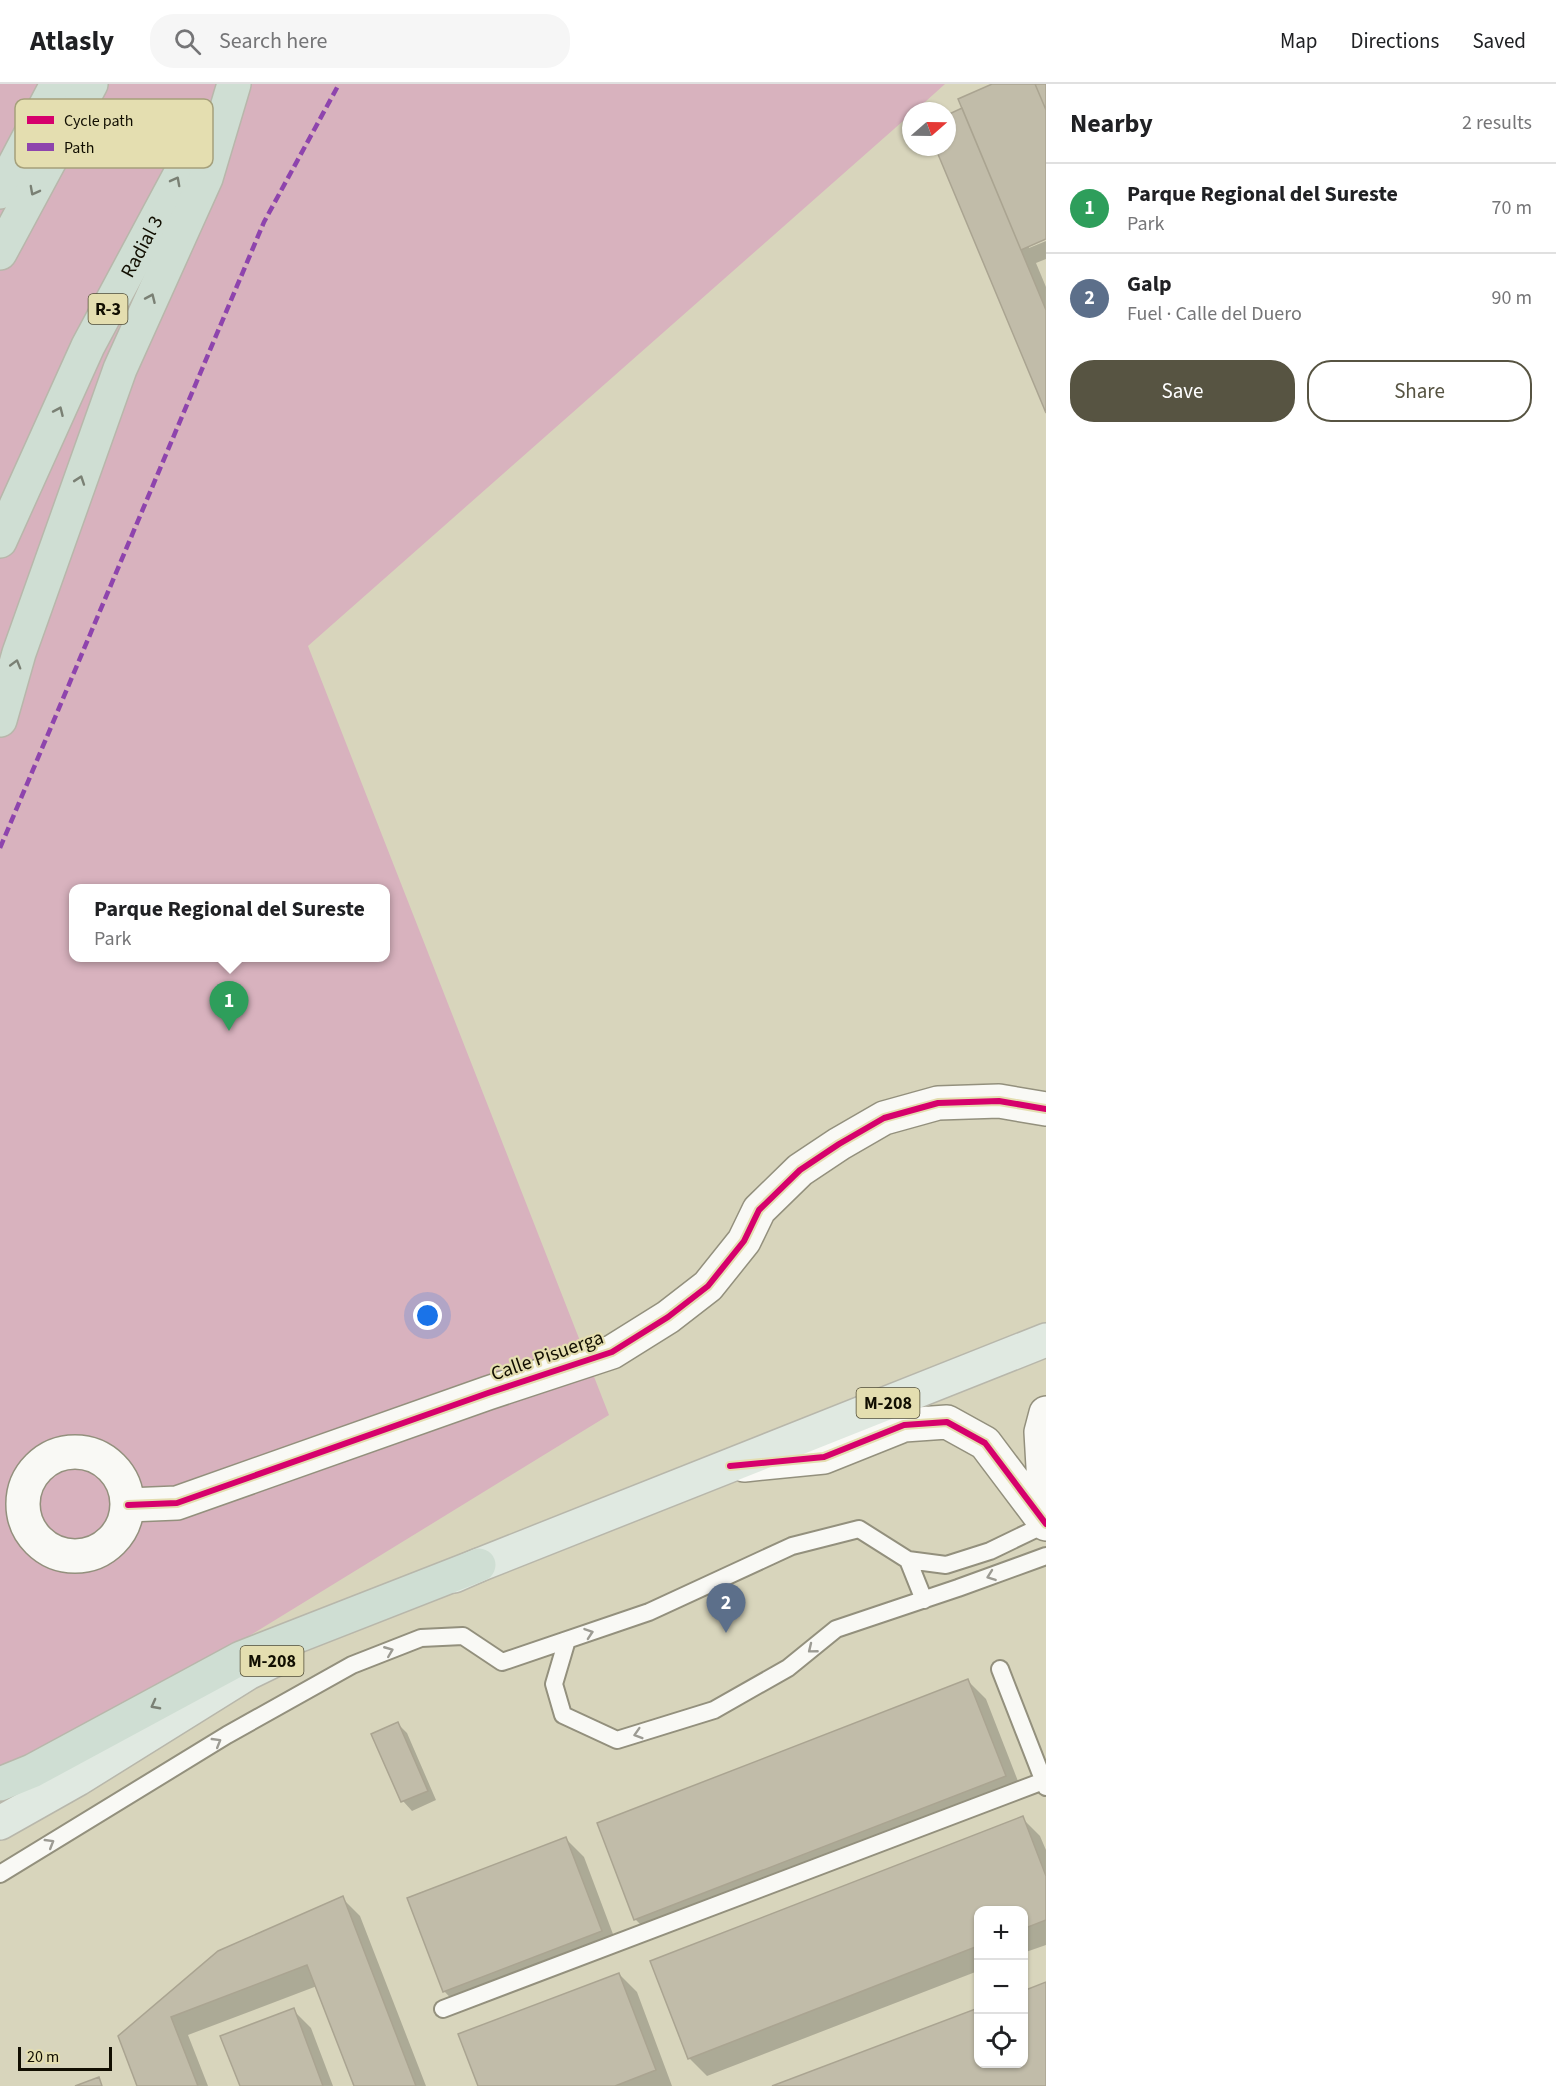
<!DOCTYPE html>
<meta charset="utf-8">
<style>
:root{--surface:#fff;--page:#f6f6f6;--text:#202124;--muted:#757577;--line:#e0e0e0;--accent:#575442}
body{margin:0;font-family:"Source Sans 3",sans-serif;background:var(--page);color:var(--text)}
.controls{position:absolute;right:18px;bottom:18px;display:grid;overflow:hidden;border-radius:12px;box-shadow:0 2px 4px #0004}
.controls button{width:54px;height:54px;display:grid;place-items:center;padding:0;border:0;border-bottom:2px solid var(--line);background:var(--surface);color:var(--text);font:30px sans-serif}
.compass{position:absolute;left:902px;top:18px;width:54px;height:54px;border-radius:50%;background:var(--surface);box-shadow:0 2px 4px #0004;rotate:70deg}
.scale{position:absolute;left:18px;bottom:15px;width:94px;box-sizing:border-box;padding-left:6px;border:3px solid #110e01;border-top:0;font-size:16px;line-height:21px;white-space:nowrap;color:#110e01;-webkit-text-stroke:4px #e4deb0;paint-order:stroke}
.you{position:absolute;left:428px;top:1232px;width:21px;height:21px;margin:-15px;border:4px solid #fff;border-radius:50%;background:#1a73e8;box-shadow:0 0 0 9px #1a73e833}
.badge{display:grid;place-items:center;width:39px;height:39px;border-radius:50%;background:var(--accent);color:#fff;font-size:20px;font-weight:700}
.pin{position:absolute;translate:-50% -50px;filter:drop-shadow(0 2px 3px #0008)}
.pin::after{content:'';position:absolute;top:32px;width:21px;height:18px;background:inherit;clip-path:polygon(0 0,100% 0,50% 100%)}
.popup{position:absolute;left:69px;top:800px;width:321px;height:78px;box-sizing:border-box;display:grid;place-content:center;border-radius:12px;background:var(--surface);filter:drop-shadow(0 2px 4px #0005);font-size:20px;white-space:nowrap;color:var(--muted)}
.popup b{font-size:22px;color:var(--text)}
.popup::after{content:'';position:absolute;left:50%;top:100%;margin-left:-12px;border:12px solid transparent;border-top-color:var(--surface)}
.list{margin:0;padding:0;list-style:none}
h2{display:flex;justify-content:space-between;align-items:center;height:78px;margin:0;padding:0 24px;font-size:26px}
h2 small{font-size:20px;font-weight:400;color:var(--muted)}
.list li{display:grid;grid-template-columns:39px 1fr auto;gap:18px;align-items:center;box-sizing:border-box;height:90px;padding:0 24px;border-top:2px solid var(--line)}
.list b{display:block;font-size:22px;white-space:nowrap}
.list p{margin:0;font-size:20px;white-space:nowrap;color:var(--muted)}
.list em{font-size:20px;font-style:normal;color:var(--muted)}
.actions{display:flex;gap:12px;padding:18px 24px}
.actions a{flex:1;padding:14px 0;border:2px solid var(--accent);border-radius:24px;text-align:center;font-size:21px;color:var(--accent)}
.actions .main{background:var(--accent);color:#fff}
.icon{flex:none;width:33px;height:33px;fill:none;stroke:currentColor;stroke-width:2;stroke-linecap:round;stroke-linejoin:round}
.map{position:relative;flex:none;width:1046px;height:2002px;overflow:hidden}
header{display:flex;align-items:center;gap:36px;box-sizing:border-box;height:84px;padding:0 30px;background:var(--surface);border-bottom:2px solid var(--line)}
header strong{font-size:28px}
nav{display:flex;gap:33px;margin-inline-start:auto;font-size:21px}
.search{width:420px;height:54px;background:var(--page);display:flex;align-items:center;gap:15px;box-sizing:border-box;padding:0 21px;border-radius:24px;color:var(--muted);font-size:22px}
main{display:flex}
aside{flex:1;background:var(--surface)}
.map>svg:first-child{display:block}
.green{fill:#d8b2be;fill-rule:evenodd}
.shadow{fill:#0003}
.building{fill:#c1bca9;stroke:#aaa491;stroke-width:1.5}
.lines{fill:none;stroke-linecap:round;stroke-linejoin:round}
.lane-casing{stroke:#93907d;stroke-width:20}
.street-casing{stroke:#93907d;stroke-width:36}
.primary-casing{stroke:#b8b7ab;stroke-width:36}
.highway-casing{stroke:#b8b7ab;stroke-width:36}
.lane{stroke:#f9f9f5;stroke-width:16}
.street{stroke:#f9f9f5;stroke-width:33}
.primary{stroke:#e0e9e1;stroke-width:33}
.highway{stroke:#cfded3;stroke-width:33}
.quiet{stroke:#8e44ad;stroke-width:4.5;stroke-dasharray:9 4.5;stroke-linecap:butt}
.cycleway-casing{stroke:#e4deb0;stroke-width:10}
.cycleway{stroke:#d6006c;stroke-width:6}
.oneway{stroke:#7a8074}
.oneway2{stroke:#9c9b93}
.labels{text-anchor:middle;stroke-width:4.5;stroke-linejoin:round;paint-order:stroke}
.shield{fill:#e4deb0;stroke:#504c36;stroke-width:1.5}
.shield-label{font-size:18px;font-weight:bold;fill:#110e01}
.street-label{font-size:20px;fill:#110e01;stroke:#e4deb0}
.key{fill:#e4deb0;stroke:#a5a07b;stroke-width:1.5}
.key-label{font-size:16px;fill:#110e01}
</style>
<header>
<strong>Atlasly</strong>
<div class="search"><svg class="icon" aria-label="search" viewBox="0 0 24 24"><circle cx="10" cy="10" r="6"/><path d="M15 15l6 6"/></svg>Search here</div>
<nav><a>Map</a><a>Directions</a><a>Saved</a></nav>
</header>
<main>
<div class="map">
<svg width="1046" height="2002" viewBox="0 0 1046 2002">
<rect width="100%" height="100%" fill="#d8d5bc"/>
<path class="green" d="M 0,0 L 945,0 L 915,27 L 911,27 L 911,30 L 308,562 L 609,1331 L 0,1705 ZM 73,804 L 385,804 L 385,874 L 73,874 Z"/>
<path class="shadow" d="M 996,0 L 1046,0 L 1029,161 L 1029,164 L 1046,157 L 1046,175 L 1036,179 L 1046,203 L 1046,326 L 936,63 L 947,63 L 947,32 L 964,25 Z
M 968,1597 L 986,1615 L 1023,1710 L 654,1854 L 636,1836 L 599,1740 Z
M 397,1639 L 407,1649 L 436,1716 L 412,1727 L 403,1717 L 373,1650 Z
M 1022,1734 L 1040,1752 L 1046,1766 L 1046,1861 L 1023,1869 L 1023,1826 L 978,1826 L 978,1887 L 707,1992 L 689,1974 Z
M 566,1755 L 584,1773 L 619,1866 L 462,1926 L 444,1907 Z
M 342,1814 L 360,1832 L 426,2002 L 356,2002 L 317,1902 L 188,1951 L 208,2002 L 138,2002 L 119,1953 Z
M 619,1890 L 637,1908 L 672,2002 L 480,2002 Z
M 978,1925 L 978,1980 L 1023,1980 L 1046,2002 L 776,2002 Z
M 293,1926 L 311,1944 L 333,2002 L 241,2002 Z"/>
<path class="building" d="M 992,0 L 1035,0 L 1046,26 L 1046,155 L 1021,166 L 958,15 Z
M 1035,0 L 1046,0 L 1046,26 Z
M 962,24 L 1046,226 L 1046,329 L 935,63 L 947,63 L 947,31 Z
M 968,1595 L 1006,1692 L 634,1836 L 597,1739 Z
M 398,1638 L 428,1707 L 401,1718 L 371,1650 Z
M 1023,1732 L 1046,1792 L 1046,1836 L 1023,1845 L 1023,1826 L 978,1826 L 978,1862 L 688,1975 L 650,1877 Z
M 566,1753 L 602,1847 L 443,1908 L 407,1814 Z
M 343,1812 L 416,2002 L 354,2002 L 307,1881 L 171,1933 L 198,2002 L 137,2002 L 118,1952 L 218,1867 Z
M 619,1889 L 656,1986 L 615,2002 L 478,2002 L 458,1950 Z
M 1046,1898 L 1046,2002 L 772,2002 L 978,1924 L 978,1980 L 1023,1980 L 1023,1907 Z
M 294,1924 L 323,2002 L 240,2002 L 220,1952 Z
M 99,1993 L 102,2002 L 75,2002 Z"/>
<g class="lines">
<g class="lane-casing">
<path id="lane" d="M 908,1476 L 924,1516
M 567,1556 L 554,1600 L 563,1631 L 617,1656 L 714,1626 L 788,1584 L 836,1545 L 958,1504 L 1046,1472
M 1000,1585 L 1046,1703
M 0,1790 L 227,1651 L 352,1581 L 421,1554 L 463,1552 L 502,1578 L 649,1528 L 792,1462 L 859,1445 L 908,1476 L 946,1481 L 990,1467 L 1046,1440
M 443,1925 L 1046,1696"/>
</g>
<g class="street-casing">
<path id="street" d="M 1046,1329 L 1041,1348 L 1046,1435
M23 1420a52 52 0 1 1 104 0a52 52 0 1 1-104 0Z
M 744,1381 L 824,1373 L 904,1341 L 947,1338 L 985,1359 L 1046,1440
M 128,1421 L 177,1419 L 488,1309 L 612,1268 L 668,1233 L 708,1202 L 744,1157 L 759,1126 L 800,1086 L 839,1060 L 884,1034 L 938,1019 L 999,1017 L 1046,1025"/>
</g>
<g class="primary-casing">
<path id="primary" d="M 454,1492 L 479,1481 L 1046,1256
M 0,1739 L 78,1695 L 248,1589 L 285,1571"/>
</g>
<g class="highway-casing">
<g id="highway">
<path d="M 0,108 L 57,0"/>
<path d="M 0,169 L 91,0"/>
<path id="s1" d="M 0,457 L 88,262 L 207,40"/>
<path d="M 0,636 L 19,569 L 120,285 L 206,94 L 234,0"/>
<path d="M 0,1700 L 32,1687 L 241,1574 L 479,1481"/>
</g>
</g>
<use href="#lane" class="lane"/>
<use href="#street" class="street"/>
<use href="#primary" class="primary"/>
<use href="#highway" class="highway"/>
<path class="quiet" d="M 0,764 L 264,138 L 339,0"/>
<g class="cycleway-casing">
<path id="cycleway" d="M 730,1382 L 824,1373 L 904,1341 L 947,1338 L 985,1359 L 1046,1440
M 128,1421 L 177,1419 L 488,1309 L 612,1268 L 668,1233 L 708,1202 L 744,1157 L 759,1126 L 800,1086 L 839,1060 L 884,1034 L 938,1019 L 999,1017 L 1046,1025"/>
</g>
<use href="#cycleway" class="cycleway"/>
</g>
<defs><path id="oneway-chevron" d="M-2-3.5L2.5 0L-2 3.5" fill="none" stroke-width="1.6" stroke-linecap="round" stroke-linejoin="round" transform="scale(1.5)"/></defs>
<g class="oneway">
<use href="#oneway-chevron" transform="translate(176 97) rotate(-62)"/>
<use href="#oneway-chevron" transform="translate(34 107) rotate(118)"/>
<use href="#oneway-chevron" transform="translate(151 214) rotate(-66)"/>
<use href="#oneway-chevron" transform="translate(59 327) rotate(-66)"/>
<use href="#oneway-chevron" transform="translate(80 396) rotate(-71)"/>
<use href="#oneway-chevron" transform="translate(16 580) rotate(-74)"/>
<use href="#oneway-chevron" transform="translate(155 1621) rotate(152)"/>
</g>
<g class="oneway2">
<use href="#oneway-chevron" transform="translate(991 1492) rotate(160)"/>
<use href="#oneway-chevron" transform="translate(589 1549) rotate(-19)"/>
<use href="#oneway-chevron" transform="translate(812 1565) rotate(141)"/>
<use href="#oneway-chevron" transform="translate(389 1567) rotate(-22)"/>
<use href="#oneway-chevron" transform="translate(638 1650) rotate(163)"/>
<use href="#oneway-chevron" transform="translate(217 1658) rotate(-31)"/>
<use href="#oneway-chevron" transform="translate(50 1759) rotate(-31)"/>
</g>
<g class="labels">
<g class="shield">
<rect x="88.5" y="210" width="39" height="30" rx="4.5"/>
<rect x="856.5" y="1304" width="63" height="30" rx="4.5"/>
<rect x="240.5" y="1562" width="63" height="30" rx="4.5"/>
</g>
<g class="shield-label">
<text x="108" y="231">R-3</text>
<text x="888" y="1325">M-208</text>
<text x="272" y="1583">M-208</text>
</g>
<g class="street-label">
<text dy="7" stroke="none"><textPath href="#s1" startOffset="327">Radial 3</textPath></text>
<text transform="translate(547 1271) rotate(-19)" y="7">Calle Pisuerga</text>
</g>
</g>
<rect x="15" y="15" width="198" height="69" rx="9" class="key"/>
<rect x="27" y="32" width="27" height="8" fill="#d6006c"/>
<rect x="27" y="59" width="27" height="8" fill="#8e44ad"/>
<g class="key-label">
<text x="64" y="42">Cycle path</text>
<text x="64" y="69">Path</text>
</g>
</svg>
<div class="controls">
<button>+</button>
<button>−</button>
<button><svg class="icon" aria-label="locate" viewBox="0 0 24 24"><circle cx="12" cy="12" r="6"/><path d="M12 2v4M12 18v4M2 12h4M18 12h4"/></svg></button>
</div>
<svg class="compass" viewBox="-18 -18 36 36"><path d="M0-13l5 13h-10z" fill="#e53935"/><path d="M0 13l5-13h-10z" fill="#757577"/></svg>
<div class="scale">20 m</div>
<div class="you"></div>
<div class="pin badge" style="left:229px;top:947px;background:#2e9e5b">1</div>
<div class="popup"><b>Parque Regional del Sureste</b>Park</div>
<div class="pin badge" style="left:726px;top:1549px;background:#5c6f8a">2</div>
</div>
<aside>
<h2>Nearby<small>2 results</small></h2>
<ul class="list">
<li><span class="badge" style="background:#2e9e5b">1</span><div><b>Parque Regional del Sureste</b><p>Park</p></div><em>70 m</em></li>
<li><span class="badge" style="background:#5c6f8a">2</span><div><b>Galp</b><p>Fuel · Calle del Duero</p></div><em>90 m</em></li>
</ul>
<div class="actions"><a class="main">Save</a><a>Share</a></div>
</aside>
</main>
